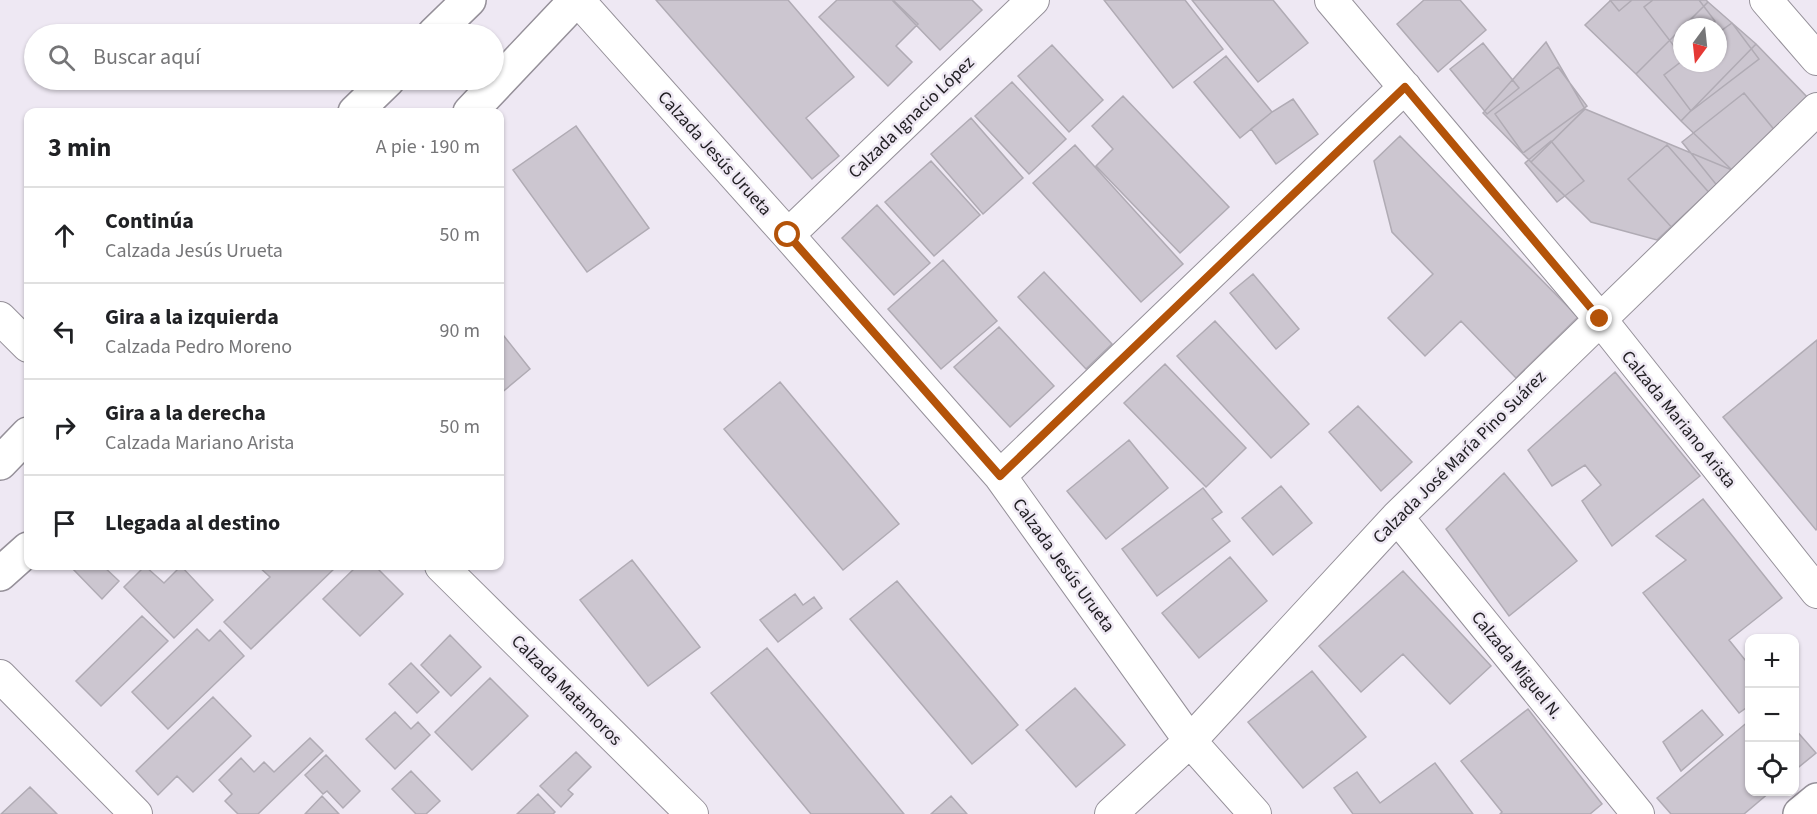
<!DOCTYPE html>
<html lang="es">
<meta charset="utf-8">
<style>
:root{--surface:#fff;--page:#f2f2f2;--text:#202124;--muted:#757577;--line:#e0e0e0}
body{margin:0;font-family:"Source Sans 3",sans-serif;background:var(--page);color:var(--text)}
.controls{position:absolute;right:18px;bottom:18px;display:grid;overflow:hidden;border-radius:12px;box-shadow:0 2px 4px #0004}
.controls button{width:54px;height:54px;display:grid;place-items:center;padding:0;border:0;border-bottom:2px solid var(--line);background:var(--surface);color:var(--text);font:30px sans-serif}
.compass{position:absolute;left:1673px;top:18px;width:54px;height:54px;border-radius:50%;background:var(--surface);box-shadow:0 2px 4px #0004;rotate:195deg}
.stop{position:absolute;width:18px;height:18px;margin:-14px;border:4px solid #b45309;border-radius:50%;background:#fff}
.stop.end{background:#b45309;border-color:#fff;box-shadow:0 2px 6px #0008}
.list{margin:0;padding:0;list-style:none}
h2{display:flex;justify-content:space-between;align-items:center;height:78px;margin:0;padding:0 24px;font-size:26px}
h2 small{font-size:20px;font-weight:400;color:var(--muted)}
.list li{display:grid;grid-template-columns:39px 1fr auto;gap:18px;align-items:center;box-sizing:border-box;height:96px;padding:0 24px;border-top:2px solid var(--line)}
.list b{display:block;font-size:22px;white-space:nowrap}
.list p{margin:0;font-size:20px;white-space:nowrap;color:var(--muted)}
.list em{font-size:20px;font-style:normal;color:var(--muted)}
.icon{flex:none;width:33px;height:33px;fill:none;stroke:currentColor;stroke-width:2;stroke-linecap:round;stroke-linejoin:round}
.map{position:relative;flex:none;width:1817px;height:814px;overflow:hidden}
.search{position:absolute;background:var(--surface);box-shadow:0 2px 4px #0004;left:24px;top:24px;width:480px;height:66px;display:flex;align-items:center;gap:15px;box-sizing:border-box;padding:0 21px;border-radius:33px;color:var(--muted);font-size:22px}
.panel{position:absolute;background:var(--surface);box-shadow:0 2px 4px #0004;left:24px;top:108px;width:480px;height:462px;border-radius:12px}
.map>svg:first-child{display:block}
.building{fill:#ccc6d0;stroke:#b0abb4;stroke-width:1.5}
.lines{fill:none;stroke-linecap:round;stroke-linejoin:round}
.street-casing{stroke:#959099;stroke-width:34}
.secondary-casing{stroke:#959099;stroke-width:36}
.street{stroke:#fff;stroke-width:32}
.secondary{stroke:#fff;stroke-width:33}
.route{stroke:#b45309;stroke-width:8}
.labels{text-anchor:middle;stroke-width:5;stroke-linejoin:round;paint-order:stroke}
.street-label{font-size:18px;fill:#222024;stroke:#eee8f3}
</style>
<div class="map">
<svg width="1817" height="814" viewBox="0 0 1817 814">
<rect width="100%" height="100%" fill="#eee8f3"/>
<path class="building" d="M 656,0 L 788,0 L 854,77 L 806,118 L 839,156 L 812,179 Z
M 837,0 L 893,0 L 918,24 L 896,46 L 912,62 L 888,86 L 819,17 Z
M 892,0 L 972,0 L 982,10 L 940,50 Z
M 1104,0 L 1185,0 L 1223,49 L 1173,88 Z
M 1192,0 L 1273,0 L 1308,43 L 1258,82 Z
M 1424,0 L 1460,0 L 1486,30 L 1438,72 L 1397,24 Z
M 1610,0 L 1632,0 L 1619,11 Z
M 1611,0 L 1706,0 L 1708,2 L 1636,74 L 1585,25 Z
M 1653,0 L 1699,0 L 1715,21 L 1707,27 L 1682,27 L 1682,46 L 1677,50 L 1644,7 Z
M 1708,2 L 1756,44 L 1681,121 L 1636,74 L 1682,28 L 1682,63 L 1718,63 L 1718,27 L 1683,27 Z
M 1732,23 L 1759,59 L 1691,111 L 1664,75 L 1682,61 L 1682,63 L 1718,63 L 1718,33 Z
M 1546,42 L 1585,109 L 1531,162 L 1483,113 Z
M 1483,43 L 1519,88 L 1487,114 L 1450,69 Z
M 1756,44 L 1811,101 L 1732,170 L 1681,121 Z
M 1052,45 L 1103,100 L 1069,132 L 1018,76 Z
M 1226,56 L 1272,112 L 1240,138 L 1194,82 Z
M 1558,67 L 1587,106 L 1523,153 L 1495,114 Z
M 1012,82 L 1066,139 L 1029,174 L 975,116 Z
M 1744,93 L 1781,138 L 1719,188 L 1682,142 Z
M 1123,96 L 1229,207 L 1180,253 L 1096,166 L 1113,149 L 1092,126 Z
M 1293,99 L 1318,134 L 1276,164 L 1251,129 L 1272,112 Z
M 1585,109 L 1732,170 L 1657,240 L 1591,222 L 1531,162 Z
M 971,118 L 1023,178 L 983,214 L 931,154 Z
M 576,126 L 649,228 L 587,272 L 513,170 Z
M 1400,136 L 1578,317 L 1516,378 L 1461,321 L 1425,356 L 1388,318 L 1433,274 L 1392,232 L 1374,161 Z
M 1551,141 L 1584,181 L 1557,202 L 1525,163 Z
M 1075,145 L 1183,264 L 1141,302 L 1033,183 Z
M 1667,145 L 1712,196 L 1674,230 L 1628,179 Z
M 931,161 L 980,215 L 934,256 L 885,202 Z
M 877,205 L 930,263 L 894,295 L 842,238 Z
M 943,260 L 997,321 L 941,369 L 888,309 Z
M 1044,272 L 1112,344 L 1086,369 L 1018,297 Z
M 1253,274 L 1299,329 L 1276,349 L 1230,293 Z
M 1215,321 L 1309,424 L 1271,458 L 1177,356 Z
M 999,327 L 1054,386 L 1010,427 L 954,367 Z
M 500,331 L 530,369 L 500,394 Z
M 1817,340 L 1817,529 L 1816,530 L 1723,417 Z
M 1165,364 L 1246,448 L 1206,487 L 1124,403 Z
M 1615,372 L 1700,476 L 1612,546 L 1582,501 L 1601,485 L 1585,465 L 1552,486 L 1528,450 Z
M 780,382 L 899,524 L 843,570 L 724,429 Z
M 1358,406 L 1412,462 L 1381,491 L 1329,432 Z
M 1129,440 L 1168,488 L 1106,539 L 1067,491 Z
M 1504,473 L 1577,561 L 1509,616 L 1446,529 Z
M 1281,486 L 1312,523 L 1273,555 L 1242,518 Z
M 1203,488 L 1222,512 L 1212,519 L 1230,541 L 1157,596 L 1122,549 Z
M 1703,499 L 1782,598 L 1729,640 L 1750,666 L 1750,705 L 1739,713 L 1643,593 L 1686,560 L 1656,536 Z
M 1230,557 L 1267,601 L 1199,658 L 1162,613 Z
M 632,560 L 700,647 L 648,686 L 580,600 Z
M 77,566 L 103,566 L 119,581 L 102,599 L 73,569 Z
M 145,566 L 164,583 L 181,566 L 213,600 L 174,638 L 124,587 Z
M 258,566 L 337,566 L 251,649 L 224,622 L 270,577 Z
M 357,566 L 375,566 L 403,594 L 360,636 L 323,599 Z
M 1403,571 L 1491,666 L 1450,704 L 1403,654 L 1361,692 L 1319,646 Z
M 897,581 L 1018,725 L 972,764 L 850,619 Z
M 795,594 L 803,605 L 814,597 L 822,608 L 778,642 L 760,620 Z
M 142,616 L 168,641 L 101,706 L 76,681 Z
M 197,629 L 209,641 L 220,630 L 244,656 L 168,729 L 132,692 Z
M 450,635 L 481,667 L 451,696 L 421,665 Z
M 767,648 L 904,814 L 811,814 L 711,693 Z
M 411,663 L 439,692 L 417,713 L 389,684 Z
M 1312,671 L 1366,737 L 1303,788 L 1248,722 Z
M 490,678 L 528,716 L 472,770 L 435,732 Z
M 1075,688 L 1125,745 L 1076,787 L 1026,730 Z
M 213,697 L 251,736 L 193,792 L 177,776 L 158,795 L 136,771 Z
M 1528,709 L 1602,804 L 1590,814 L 1500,814 L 1502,812 L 1461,761 Z
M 1702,710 L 1723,735 L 1681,771 L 1663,742 Z
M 395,712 L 411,729 L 418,722 L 430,735 L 395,769 L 366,739 Z
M 1750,720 L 1750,792 L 1770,792 L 1744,814 L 1671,814 L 1657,798 Z
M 1794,728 L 1816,753 L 1794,771 Z
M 310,738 L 323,751 L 258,814 L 238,814 L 225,801 L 232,794 L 219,780 L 241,758 L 254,772 L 264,762 L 274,772 Z
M 576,752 L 591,767 L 568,790 L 573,794 L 561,807 L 540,786 Z
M 326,755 L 360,791 L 343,808 L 327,791 L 323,794 L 305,775 Z
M 1435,763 L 1473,814 L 1353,814 L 1334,788 L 1357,772 L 1380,803 Z
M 411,771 L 440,801 L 426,814 L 416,814 L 392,789 Z
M 30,787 L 57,814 L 1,814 Z
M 538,794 L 555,812 L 553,814 L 517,814 Z
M 322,796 L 339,814 L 305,814 Z
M 951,796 L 967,814 L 931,814 Z"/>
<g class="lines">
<g class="street-casing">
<path id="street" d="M 578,0 L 788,235 L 1000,476 L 1190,741 L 1255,814
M 1331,0 L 1600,319 L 1817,592
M 1766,0 L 1817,59
M 788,235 L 1033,0
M 0,318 L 28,346
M 1000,476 L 1405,87
M 1397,517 L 1638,814
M 441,566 L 692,814
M 0,676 L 136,814
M 1111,814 L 1190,741 L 1397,517 L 1817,109"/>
</g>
<g class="secondary-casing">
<path id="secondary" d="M 434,34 L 469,0
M 355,112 L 388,80
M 470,112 L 576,0
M 0,463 L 28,434
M 0,574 L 28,549
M 1800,814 L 1817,800"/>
</g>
<use href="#street" class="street"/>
<use href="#secondary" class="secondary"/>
</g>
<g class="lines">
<path class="route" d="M 788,235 L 1000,476 L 1405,87 L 1600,319"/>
</g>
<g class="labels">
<g class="street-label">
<text transform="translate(911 117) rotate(-44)" y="6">Calzada Ignacio López</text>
<text transform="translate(715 153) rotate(48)" y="6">Calzada Jesús Urueta</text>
<text transform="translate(1679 419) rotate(51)" y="6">Calzada Mariano Arista</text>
<text transform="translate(1459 457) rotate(-45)" y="6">Calzada José María Pino Suárez</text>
<text transform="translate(1064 565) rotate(54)" y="6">Calzada Jesús Urueta</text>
<text transform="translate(1517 665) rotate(51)" y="6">Calzada Miguel N.</text>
<text transform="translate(567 690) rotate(45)" y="6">Calzada Matamoros</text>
</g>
</g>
</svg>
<div class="controls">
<button>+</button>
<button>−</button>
<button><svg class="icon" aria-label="locate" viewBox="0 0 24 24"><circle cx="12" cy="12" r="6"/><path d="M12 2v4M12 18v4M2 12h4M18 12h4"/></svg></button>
</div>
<svg class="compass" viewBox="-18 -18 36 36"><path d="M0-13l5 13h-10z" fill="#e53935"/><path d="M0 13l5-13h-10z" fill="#757577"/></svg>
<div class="stop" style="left:788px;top:235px"></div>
<div class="stop end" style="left:1600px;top:319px"></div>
<div class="search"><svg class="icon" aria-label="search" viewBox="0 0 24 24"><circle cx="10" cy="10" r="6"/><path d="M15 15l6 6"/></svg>Buscar aquí</div>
<section class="panel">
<h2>3 min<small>A pie · 190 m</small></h2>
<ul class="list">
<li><svg class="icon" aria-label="ahead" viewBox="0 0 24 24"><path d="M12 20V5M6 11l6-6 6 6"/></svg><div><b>Continúa</b><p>Calzada Jesús Urueta</p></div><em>50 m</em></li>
<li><svg class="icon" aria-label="left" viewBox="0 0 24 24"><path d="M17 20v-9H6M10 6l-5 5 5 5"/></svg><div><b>Gira a la izquierda</b><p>Calzada Pedro Moreno</p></div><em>90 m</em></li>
<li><svg class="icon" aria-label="right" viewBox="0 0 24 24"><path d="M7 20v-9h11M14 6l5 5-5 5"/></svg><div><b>Gira a la derecha</b><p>Calzada Mariano Arista</p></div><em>50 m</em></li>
<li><svg class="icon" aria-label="arrive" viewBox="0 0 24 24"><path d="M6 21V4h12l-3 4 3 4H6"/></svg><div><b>Llegada al destino</b></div></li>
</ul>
</section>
</div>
